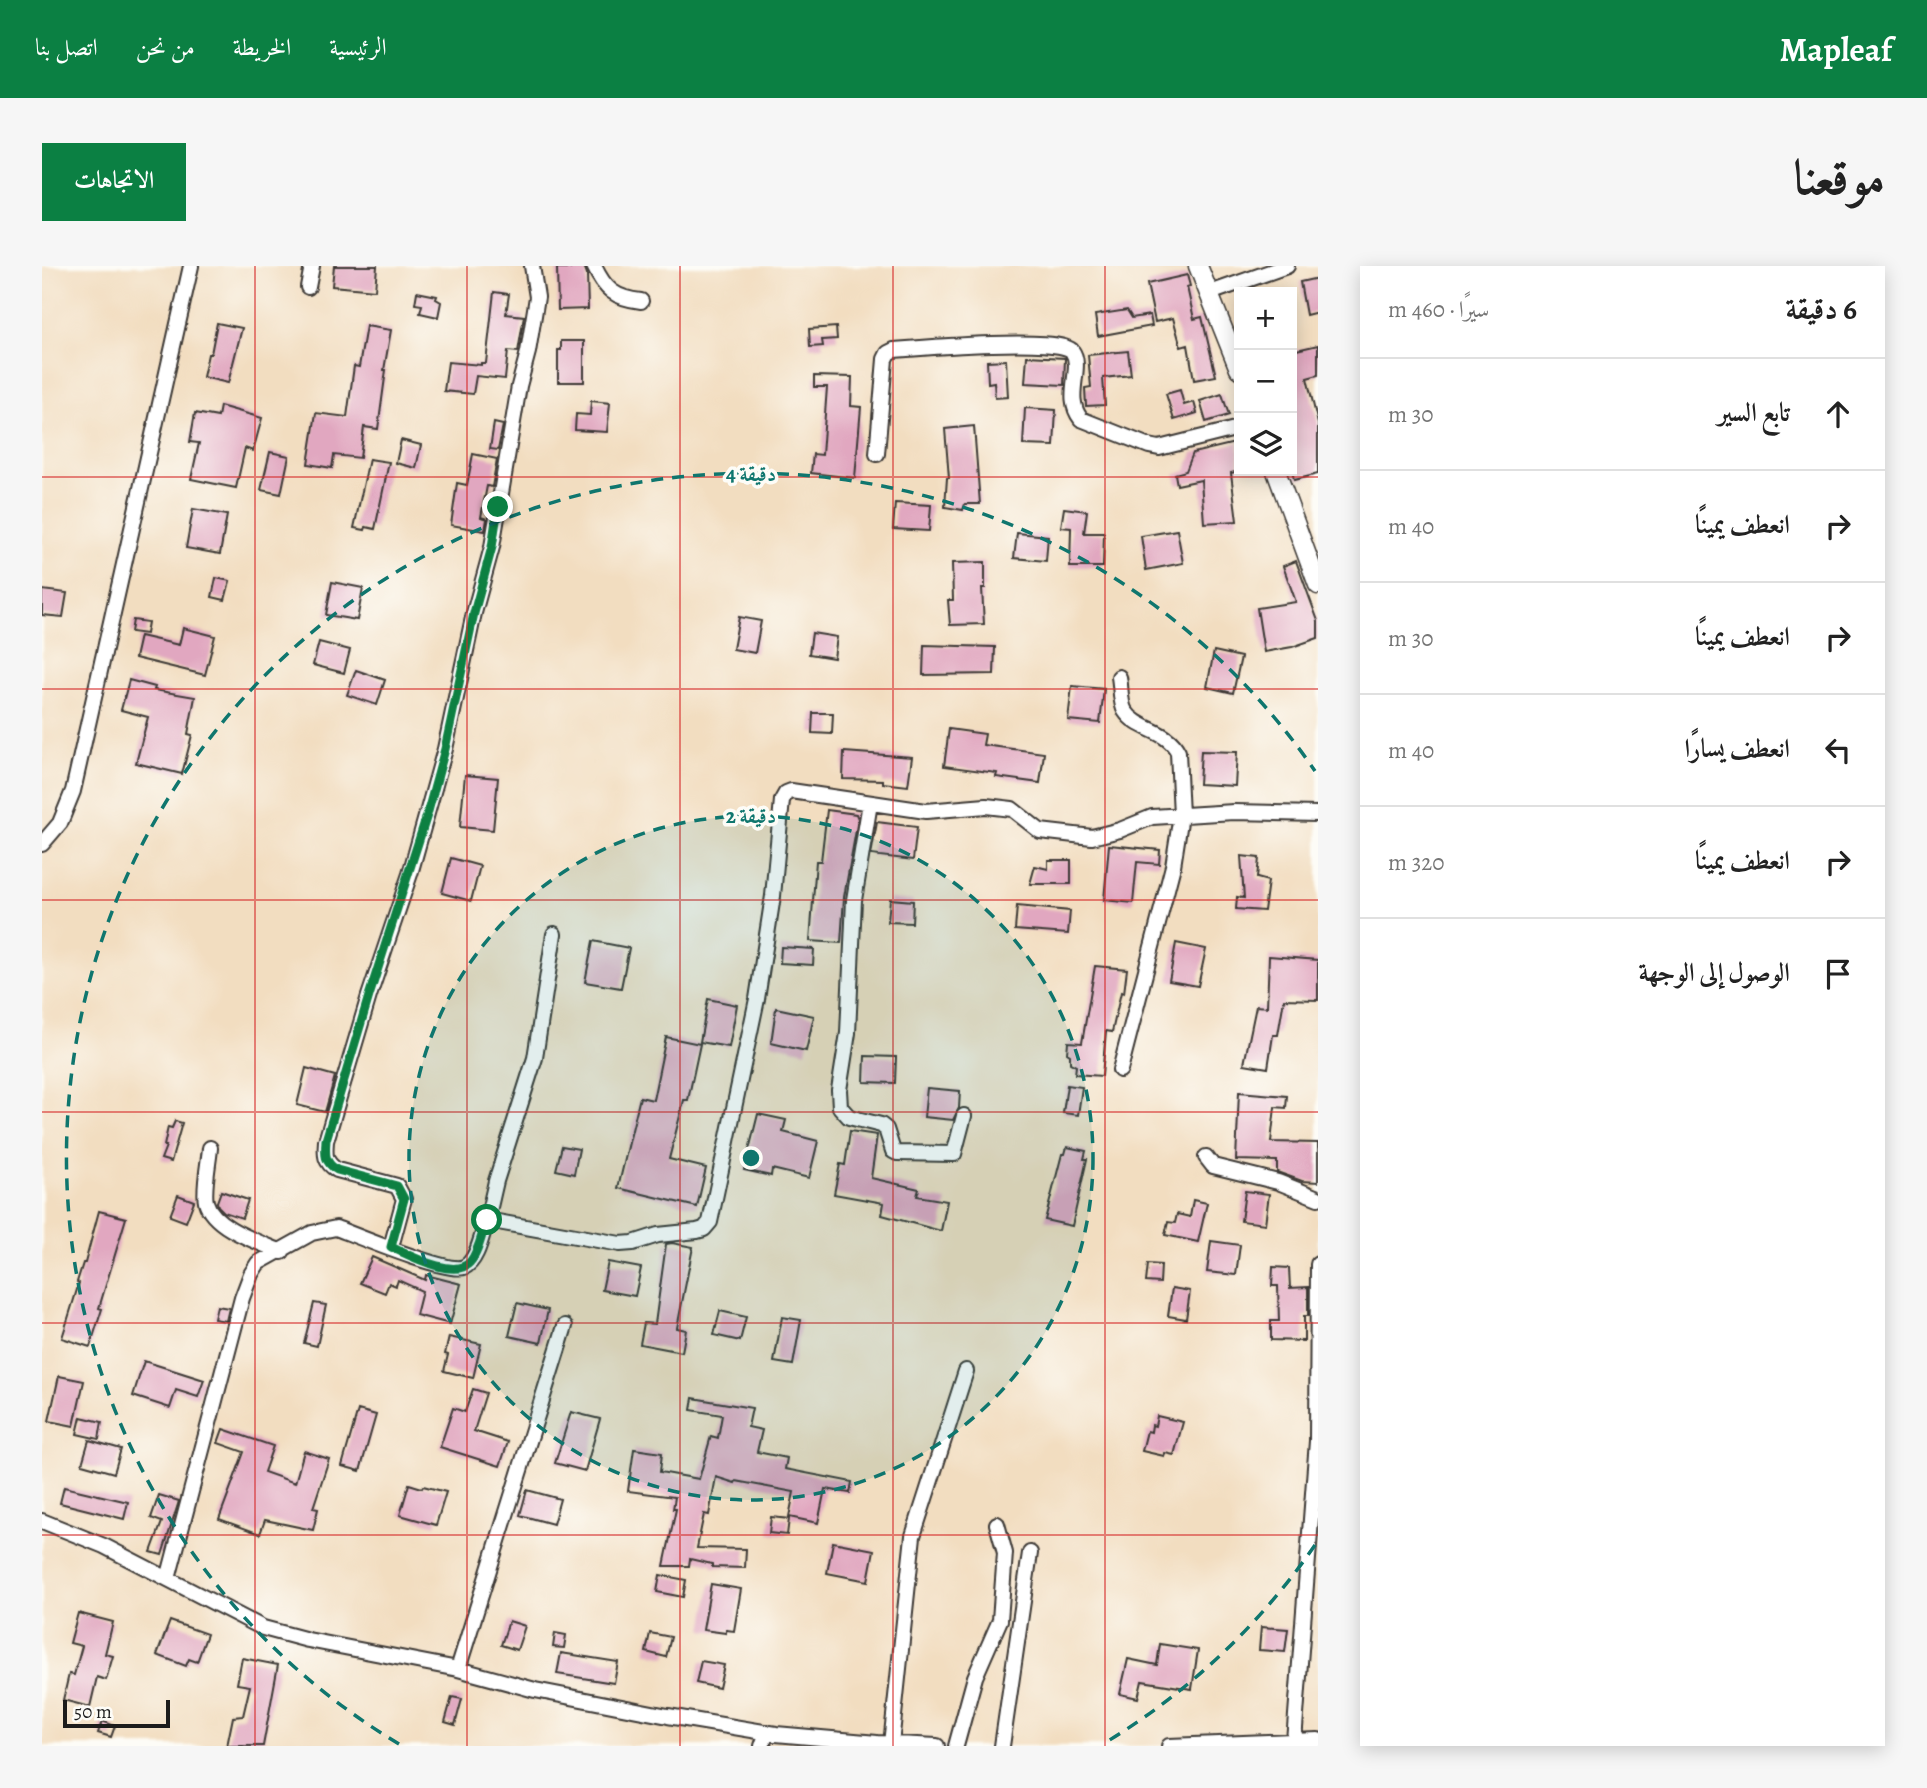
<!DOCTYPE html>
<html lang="ar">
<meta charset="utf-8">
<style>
:root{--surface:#fff;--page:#f6f6f6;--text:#222;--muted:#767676;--line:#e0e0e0;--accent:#0b8043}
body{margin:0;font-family:Alegreya,Amiri,serif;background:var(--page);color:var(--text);direction:rtl}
.controls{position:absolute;right:21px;top:21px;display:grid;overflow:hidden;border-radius:0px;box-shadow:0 4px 18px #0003}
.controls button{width:63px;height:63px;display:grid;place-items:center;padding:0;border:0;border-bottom:2px solid var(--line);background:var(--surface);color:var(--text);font:35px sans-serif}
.scale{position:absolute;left:21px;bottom:18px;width:107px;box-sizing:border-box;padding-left:7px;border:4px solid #1c1c1c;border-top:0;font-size:19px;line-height:24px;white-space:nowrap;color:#1c1c1c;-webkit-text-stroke:5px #fdfcf7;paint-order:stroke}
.stop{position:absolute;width:21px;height:21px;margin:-16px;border:5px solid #0b8043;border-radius:50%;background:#fff}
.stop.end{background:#0b8043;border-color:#fff;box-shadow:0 2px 7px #0008}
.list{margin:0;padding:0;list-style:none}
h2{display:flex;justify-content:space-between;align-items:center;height:91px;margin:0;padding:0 28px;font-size:30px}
h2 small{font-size:23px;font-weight:400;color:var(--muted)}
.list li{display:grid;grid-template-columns:46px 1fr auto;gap:21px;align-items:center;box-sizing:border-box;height:112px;padding:0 28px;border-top:2px solid var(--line)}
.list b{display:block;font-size:26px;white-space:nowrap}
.list em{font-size:23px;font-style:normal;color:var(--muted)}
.icon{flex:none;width:38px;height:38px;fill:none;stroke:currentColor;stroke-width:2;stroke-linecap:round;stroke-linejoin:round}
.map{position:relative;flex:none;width:1276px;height:1480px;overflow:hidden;direction:ltr;border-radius:0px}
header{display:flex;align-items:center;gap:42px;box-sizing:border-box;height:98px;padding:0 35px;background:var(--accent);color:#fff}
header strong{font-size:33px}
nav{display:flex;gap:38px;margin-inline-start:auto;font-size:24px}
.intro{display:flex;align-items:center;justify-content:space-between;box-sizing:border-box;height:168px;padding:0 42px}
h1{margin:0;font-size:49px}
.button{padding:18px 32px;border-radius:0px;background:var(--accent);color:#fff;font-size:24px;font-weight:700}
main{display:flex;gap:42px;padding:0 42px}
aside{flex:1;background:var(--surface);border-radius:0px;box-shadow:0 4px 18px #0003}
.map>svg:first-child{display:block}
.building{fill:#e1a7c0}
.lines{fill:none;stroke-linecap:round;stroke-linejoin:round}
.minor-casing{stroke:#3c3935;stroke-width:18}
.tertiary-casing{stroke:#3c3935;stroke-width:21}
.minor{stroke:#fff;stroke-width:14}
.tertiary{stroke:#fff;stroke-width:18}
.route{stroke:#0b8043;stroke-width:9}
.grid{fill:none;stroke:#d62828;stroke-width:2;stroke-opacity:0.55}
.ring{fill:none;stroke:#0f766e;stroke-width:3.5;stroke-dasharray:12 9}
.centre{fill:#0f766e;stroke:#fdfcf7;stroke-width:3.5}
.ring-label{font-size:21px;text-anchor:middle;font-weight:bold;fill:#0f766e;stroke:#fdfcf7;stroke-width:7;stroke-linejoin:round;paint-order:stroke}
</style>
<header>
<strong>Mapleaf</strong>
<nav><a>الرئيسية</a><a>الخريطة</a><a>من نحن</a><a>اتصل بنا</a></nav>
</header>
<div class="intro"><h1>موقعنا</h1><a class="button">الاتجاهات</a></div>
<main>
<aside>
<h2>6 دقيقة<small>سيرًا · 460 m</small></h2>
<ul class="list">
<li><svg class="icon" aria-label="ahead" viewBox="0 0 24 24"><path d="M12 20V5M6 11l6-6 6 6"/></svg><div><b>تابع السير</b></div><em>30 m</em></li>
<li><svg class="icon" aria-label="right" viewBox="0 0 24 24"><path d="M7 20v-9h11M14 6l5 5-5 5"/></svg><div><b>انعطف يمينًا</b></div><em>40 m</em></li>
<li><svg class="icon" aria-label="right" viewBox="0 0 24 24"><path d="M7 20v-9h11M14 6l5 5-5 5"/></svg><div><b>انعطف يمينًا</b></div><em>30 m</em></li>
<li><svg class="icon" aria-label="left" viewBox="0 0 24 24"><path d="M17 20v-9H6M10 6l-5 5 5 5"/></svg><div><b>انعطف يسارًا</b></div><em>40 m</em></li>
<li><svg class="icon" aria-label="right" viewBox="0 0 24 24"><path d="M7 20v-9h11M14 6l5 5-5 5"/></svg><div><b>انعطف يمينًا</b></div><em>320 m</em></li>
<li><svg class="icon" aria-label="arrive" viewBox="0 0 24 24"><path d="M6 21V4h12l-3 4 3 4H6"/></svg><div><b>الوصول إلى الوجهة</b></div></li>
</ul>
</aside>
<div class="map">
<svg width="1276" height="1480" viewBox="0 0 1276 1480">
<rect width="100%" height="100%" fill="#fdfcf7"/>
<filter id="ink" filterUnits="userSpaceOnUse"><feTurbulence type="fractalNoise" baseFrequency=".0143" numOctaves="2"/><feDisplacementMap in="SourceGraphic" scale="14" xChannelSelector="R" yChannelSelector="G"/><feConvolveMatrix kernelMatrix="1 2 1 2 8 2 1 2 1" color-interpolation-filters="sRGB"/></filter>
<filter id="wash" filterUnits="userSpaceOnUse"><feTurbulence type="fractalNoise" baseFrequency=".00686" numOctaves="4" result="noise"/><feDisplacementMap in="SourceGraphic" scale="28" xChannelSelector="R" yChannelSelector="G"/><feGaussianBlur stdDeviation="1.57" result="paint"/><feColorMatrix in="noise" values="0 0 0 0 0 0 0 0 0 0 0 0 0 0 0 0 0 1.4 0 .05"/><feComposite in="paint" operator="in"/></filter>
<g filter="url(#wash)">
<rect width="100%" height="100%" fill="#f2ddc0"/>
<g id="blocks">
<path class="building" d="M 292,0 L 335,0 L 333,24 L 290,20 Z
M 528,0 L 542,0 L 545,8 L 546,43 L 516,44 L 515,2 L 528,2 Z
M 1145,9 L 1148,20 L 1145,21 L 1152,53 L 1160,51 L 1174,110 L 1152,114 L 1146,79 L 1139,81 L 1131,52 L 1113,56 L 1105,18 Z
M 1276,12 L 1276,46 L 1264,49 L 1258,16 Z
M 375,26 L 395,30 L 394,33 L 399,36 L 396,51 L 378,47 L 380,39 L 373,38 Z
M 452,26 L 467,28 L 464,48 L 482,50 L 476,86 L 466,85 L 463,113 L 434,110 L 431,128 L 402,125 L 406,96 L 439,99 L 439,97 L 444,97 Z
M 1085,44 L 1090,52 L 1108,49 L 1110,60 L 1056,70 L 1053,49 Z
M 175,57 L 200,62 L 186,117 L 161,111 L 166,88 L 169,88 Z
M 324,60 L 349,64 L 342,104 L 344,104 L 336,163 L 322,161 L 318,192 L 292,189 L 290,202 L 266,198 L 274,147 L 305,151 L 312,100 L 317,101 Z
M 794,61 L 795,73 L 780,74 L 781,80 L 768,81 L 767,63 Z
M 519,75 L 542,75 L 542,116 L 516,116 L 516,84 L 519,84 Z
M 1276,79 L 1276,109 L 1265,112 L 1276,158 L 1276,208 L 1252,214 L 1250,204 L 1254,201 L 1250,175 L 1250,85 Z
M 1086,85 L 1089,109 L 1061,112 L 1063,139 L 1044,140 L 1043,122 L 1049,121 L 1046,89 Z
M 985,90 L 1023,92 L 1022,119 L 983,117 Z
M 964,94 L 966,131 L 953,132 L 952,116 L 946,117 L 945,95 Z
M 772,110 L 810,111 L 809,140 L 819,141 L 813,212 L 769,207 L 771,188 L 780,189 L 785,121 L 772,121 Z
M 1138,124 L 1142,139 L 1152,136 L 1155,147 L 1132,154 L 1124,128 Z
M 1180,128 L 1187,149 L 1164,156 L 1158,135 Z
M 549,135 L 568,137 L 565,166 L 533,164 L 534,148 L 548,149 Z
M 178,140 L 220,152 L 211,185 L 203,182 L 194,222 L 149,213 L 157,177 L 148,176 L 153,147 L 176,151 Z
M 983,142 L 1014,144 L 1012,180 L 981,179 Z
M 452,157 L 461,159 L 456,184 L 448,183 Z
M 932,160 L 938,238 L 923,238 L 921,244 L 903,241 L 905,212 L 907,212 L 903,163 Z
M 359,174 L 379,179 L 374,202 L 354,197 Z
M 1197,176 L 1197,205 L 1189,207 L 1195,255 L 1162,257 L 1159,214 L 1135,219 L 1133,208 L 1144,205 L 1151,187 Z
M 228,186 L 247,190 L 239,228 L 219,224 Z
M 431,188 L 455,193 L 450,221 L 445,220 L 439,251 L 445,253 L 443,265 L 409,259 L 415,217 L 425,219 Z
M 327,193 L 347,196 L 333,263 L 324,261 L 323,264 L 312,262 Z
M 853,237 L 889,239 L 887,265 L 851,263 Z
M 1022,242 L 1045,245 L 1042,267 L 1062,267 L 1061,301 L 1028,301 L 1029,262 L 1019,261 Z
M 151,243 L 185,249 L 178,288 L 144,282 Z
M 1135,264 L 1141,297 L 1104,304 L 1099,270 Z
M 975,267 L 1006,270 L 1004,295 L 972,292 Z
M 1254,295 L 1276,355 L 1276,372 L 1250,381 L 1222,386 L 1215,342 L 1254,336 L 1241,300 Z
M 943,296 L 943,322 L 940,322 L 942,358 L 908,359 L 906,334 L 911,334 L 910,297 Z
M 174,312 L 188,315 L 183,334 L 170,331 Z
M 290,316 L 321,322 L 315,354 L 284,349 Z
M 0,324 L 25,327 L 21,351 L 0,349 Z
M 697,351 L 719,355 L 713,387 L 691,383 Z
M 91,354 L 106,356 L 104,368 L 89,366 Z
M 141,362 L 173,370 L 163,409 L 93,392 L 98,370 L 137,379 Z
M 770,367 L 795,371 L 792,392 L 767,388 Z
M 277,376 L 308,384 L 302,407 L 271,399 Z
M 882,379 L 953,381 L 952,408 L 881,409 Z
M 1172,385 L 1199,391 L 1191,427 L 1165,421 Z
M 314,404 L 343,414 L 335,439 L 305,429 Z
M 87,414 L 113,421 L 112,424 L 153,431 L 146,468 L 150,469 L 140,508 L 94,497 L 106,451 L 79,444 Z
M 1030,420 L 1062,423 L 1058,457 L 1026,454 Z
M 771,447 L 791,447 L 790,468 L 770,467 Z
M 907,463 L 943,468 L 941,479 L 1002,487 L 998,517 L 954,511 L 955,507 L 902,500 Z
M 1159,485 L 1195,486 L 1193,520 L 1157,518 Z
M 802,486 L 870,491 L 866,520 L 841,517 L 841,514 L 801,513 Z
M 423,509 L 456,512 L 451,564 L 418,561 Z
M 785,544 L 814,548 L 816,553 L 802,631 L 799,677 L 768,675 L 774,595 L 779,595 Z
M 835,556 L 875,561 L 871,594 L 829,589 Z
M 1067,579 L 1118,584 L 1117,598 L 1095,596 L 1091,637 L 1062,634 Z
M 1199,590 L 1217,592 L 1215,612 L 1226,615 L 1222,645 L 1194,643 L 1195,631 L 1202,632 Z
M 409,592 L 438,600 L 429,635 L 400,627 Z
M 1006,594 L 1029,594 L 1029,618 L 988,618 L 993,600 L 1006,603 Z
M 848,633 L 871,635 L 870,657 L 846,656 Z
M 975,640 L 1028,645 L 1026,668 L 973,664 Z
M 551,675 L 587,682 L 579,722 L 543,716 Z
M 1134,677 L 1164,683 L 1156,720 L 1127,715 Z
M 739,681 L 772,683 L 771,699 L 738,697 Z
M 1227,690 L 1276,694 L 1276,734 L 1242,733 L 1236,769 L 1231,769 L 1226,802 L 1202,798 L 1214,740 L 1225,741 Z
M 1053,700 L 1085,703 L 1082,727 L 1079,726 L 1070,766 L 1064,765 L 1060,810 L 1033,808 L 1034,800 L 1028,797 L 1028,789 L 1025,787 L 1026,776 L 1040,777 Z
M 666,733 L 695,739 L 687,781 L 658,776 Z
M 734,742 L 772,750 L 764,785 L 729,777 Z
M 624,771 L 658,778 L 646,834 L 642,834 L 627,893 L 664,902 L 655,941 L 576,922 L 598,831 L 611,834 Z
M 823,790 L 854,791 L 853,817 L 822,816 Z
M 264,802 L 293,810 L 283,846 L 255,839 Z
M 1025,819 L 1040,821 L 1036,849 L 1021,847 Z
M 885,822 L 918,825 L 917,842 L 911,854 L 882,851 Z
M 1197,826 L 1245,830 L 1244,842 L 1233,841 L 1229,876 L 1276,877 L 1276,916 L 1260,915 L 1235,906 L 1235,895 L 1194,894 Z
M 716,848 L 744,854 L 741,866 L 776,875 L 767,912 L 730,903 L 729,910 L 702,904 Z
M 133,855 L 140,857 L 129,896 L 119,893 L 124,880 L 122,880 L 126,861 L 130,862 Z
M 808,865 L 835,869 L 829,912 L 877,923 L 875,930 L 905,935 L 899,965 L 840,949 L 842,937 L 792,928 L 798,898 L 803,899 Z
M 520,880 L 537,883 L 532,908 L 514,904 Z
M 1025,881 L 1044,885 L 1042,893 L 1045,893 L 1030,960 L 1003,954 L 1020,888 L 1023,888 Z
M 179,925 L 206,934 L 200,952 L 182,946 L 176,940 L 175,936 Z
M 1203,925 L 1227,928 L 1223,958 L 1199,955 Z
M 136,929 L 152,935 L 144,956 L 128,950 Z
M 1151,934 L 1165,937 L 1156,976 L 1123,969 L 1126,956 L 1133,957 L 1135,948 L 1148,951 Z
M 57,945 L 84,952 L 57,1042 L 60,1043 L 48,1081 L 20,1072 L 37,1017 L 35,1016 L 41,997 L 43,997 Z
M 1169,975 L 1198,979 L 1194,1009 L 1165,1006 Z
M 630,977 L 651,981 L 635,1062 L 644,1064 L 640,1086 L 598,1078 L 602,1057 L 613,1058 L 624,978 Z
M 330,991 L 383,1014 L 384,1009 L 419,1018 L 408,1058 L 374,1049 L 380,1025 L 356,1014 L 354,1020 L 347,1017 L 343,1027 L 318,1017 Z
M 566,996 L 599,1002 L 593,1030 L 560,1024 Z
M 1106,998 L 1119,999 L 1118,1017 L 1104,1016 Z
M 1231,1001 L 1247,1002 L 1248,1022 L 1266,1021 L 1266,1050 L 1262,1050 L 1262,1075 L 1229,1074 L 1229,1055 L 1237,1055 L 1236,1020 L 1230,1020 Z
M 1130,1022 L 1148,1025 L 1144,1053 L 1126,1050 Z
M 272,1037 L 284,1039 L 275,1080 L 262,1077 Z
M 475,1037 L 506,1044 L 499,1077 L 467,1070 Z
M 175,1040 L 187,1042 L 184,1055 L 172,1053 Z
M 678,1045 L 704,1051 L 698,1075 L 672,1069 Z
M 740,1051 L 759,1054 L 751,1099 L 732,1096 Z
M 407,1071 L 439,1078 L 431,1112 L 402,1105 L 406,1089 L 403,1088 Z
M 102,1095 L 162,1114 L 156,1131 L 134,1124 L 128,1142 L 91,1130 Z
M 17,1110 L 42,1115 L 32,1160 L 7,1155 Z
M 431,1123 L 444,1127 L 432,1165 L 466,1176 L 458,1200 L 398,1181 L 411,1142 L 423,1146 Z
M 651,1132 L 710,1142 L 706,1161 L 720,1164 L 715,1186 L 745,1192 L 743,1203 L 810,1216 L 808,1227 L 783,1223 L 776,1257 L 747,1251 L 752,1226 L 694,1215 L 693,1217 L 674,1211 L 667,1249 L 662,1248 L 655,1282 L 704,1283 L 703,1302 L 670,1301 L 670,1298 L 648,1293 L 647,1300 L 622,1300 L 634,1243 L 631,1243 L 633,1231 L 586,1225 L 592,1183 L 620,1187 L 618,1206 L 657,1213 L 669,1170 L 676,1172 L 680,1149 L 649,1144 Z
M 316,1144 L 334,1149 L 318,1205 L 300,1200 Z
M 529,1146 L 558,1153 L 543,1205 L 513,1197 Z
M 1115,1150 L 1141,1156 L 1132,1189 L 1123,1187 L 1122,1190 L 1100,1185 L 1105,1165 L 1109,1166 L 1110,1159 L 1113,1160 Z
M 39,1151 L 60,1156 L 57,1173 L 35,1168 Z
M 181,1163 L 231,1180 L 222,1206 L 253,1217 L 262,1185 L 287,1193 L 271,1242 L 276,1243 L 271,1264 L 223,1254 L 218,1268 L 177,1253 L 202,1186 L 176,1177 Z
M 47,1174 L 79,1183 L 72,1207 L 40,1198 Z
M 367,1218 L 380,1222 L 381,1220 L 404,1226 L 394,1259 L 358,1249 Z
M 22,1221 L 86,1236 L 82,1253 L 18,1237 Z
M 485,1224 L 518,1233 L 511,1258 L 478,1249 Z
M 117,1229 L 137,1235 L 120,1289 L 109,1286 L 120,1256 L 109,1252 Z
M 729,1251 L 747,1253 L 745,1269 L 727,1267 Z
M 791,1276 L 832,1284 L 826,1315 L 785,1307 Z
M 618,1309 L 644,1314 L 641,1331 L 615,1326 Z
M 669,1318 L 699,1323 L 692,1365 L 684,1364 L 684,1367 L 661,1364 Z
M 36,1347 L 71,1356 L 63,1388 L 71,1390 L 64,1414 L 55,1411 L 48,1441 L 21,1434 L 27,1408 L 32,1409 L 40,1380 L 28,1377 Z
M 128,1355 L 165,1368 L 155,1396 L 147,1393 L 144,1400 L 115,1389 Z
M 467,1355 L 483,1360 L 475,1384 L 459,1379 Z
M 1219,1361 L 1246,1363 L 1243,1386 L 1217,1384 Z
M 513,1367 L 524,1369 L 522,1382 L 511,1381 Z
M 608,1367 L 629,1371 L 624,1391 L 604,1386 Z
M 1118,1378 L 1156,1384 L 1150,1423 L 1100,1415 L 1096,1432 L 1078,1428 L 1086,1393 L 1115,1399 Z
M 519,1387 L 576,1396 L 572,1417 L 515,1408 Z
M 200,1392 L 236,1399 L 221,1480 L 185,1480 L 191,1451 L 201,1450 L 208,1420 L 195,1418 Z
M 659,1395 L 682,1399 L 677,1422 L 654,1417 Z
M 410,1431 L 420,1433 L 413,1459 L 403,1456 Z
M 60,1455 L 73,1460 L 69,1471 L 56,1467 Z"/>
</g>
</g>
<g filter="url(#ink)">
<use href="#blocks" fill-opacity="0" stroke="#3c3935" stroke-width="2"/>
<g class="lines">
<g class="minor-casing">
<path id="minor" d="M 552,0 C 563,24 573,32 599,35
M 266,21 L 270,0
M 1168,27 L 1245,0
M 835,188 L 843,93 L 846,87 L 852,84 C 877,82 1019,70 1030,85 C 1042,101 1021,131 1039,153 L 1107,180 L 1117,182 L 1197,162
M 1077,411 C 1079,421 1078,437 1083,445 C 1096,465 1125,463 1136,486 L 1139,549 L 1131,600 L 1078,804
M 828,537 L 812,634 L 806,767 L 797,824 L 798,841 L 807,851 L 839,859 L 844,863 L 851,885 L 855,887 L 912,888 L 922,850
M 0,578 L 18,557 L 31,525 L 149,0
M 168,882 C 167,895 161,924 164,936 C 171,962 217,976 240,986
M 1164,891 L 1171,900 L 1236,916 L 1276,932
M 445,954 L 454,915 L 493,792 L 512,668
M 349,981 L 362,933 L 355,920 L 295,904 C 282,896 283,888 284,875 L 327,730 L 368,608 L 403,483 L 432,347 L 450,281 L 477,120 L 486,86 L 495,31 L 490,0
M 0,1255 L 62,1280 L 221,1362 L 266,1374 L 416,1403 L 493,1424 L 626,1450 L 734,1468 L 835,1477 L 895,1480
M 126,1313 L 200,1032 L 209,1008 L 216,997 L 270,967 L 294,962 C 315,970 407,1008 422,1001 C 436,995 440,967 445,954 L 578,978 L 591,977 L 616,969 L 655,965 L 662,963 L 668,956 L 715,733 L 731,630 L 740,534 L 744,527 L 749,525 L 884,545 L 944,540 L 970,543 L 998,565 L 1050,571 L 1078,564 L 1110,551 L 1192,546 L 1276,548
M 416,1403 L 523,1060
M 1252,1475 L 1275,1175 L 1276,998
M 849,1478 L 871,1270 L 924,1105
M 720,1480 L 725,1466
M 914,1480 L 933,1411 L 958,1354 L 963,1287 L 955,1258
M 960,1480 L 988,1287
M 1127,1480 L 1276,1474"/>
</g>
<g class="tertiary-casing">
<path id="tertiary" d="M 1156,0 L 1197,103
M 1234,205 L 1276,319"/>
</g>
<use href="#minor" class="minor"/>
<use href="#tertiary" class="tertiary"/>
</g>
</g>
<g class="lines" filter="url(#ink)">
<path class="route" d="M 445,954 C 440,966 437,986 428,996 C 413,1014 367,989 349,981 L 362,933 L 355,920 L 295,904 C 282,896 283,888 284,874 L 327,730 L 385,549 L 403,483 L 432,347 L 450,281 L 456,241"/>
</g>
<path class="grid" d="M 213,0 L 213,1480M 425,0 L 425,1480M 638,0 L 638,1480M 851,0 L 851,1480M 1063,0 L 1063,1480M 0,211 L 1276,211M 0,423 L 1276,423M 0,634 L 1276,634M 0,846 L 1276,846M 0,1057 L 1276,1057M 0,1269 L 1276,1269"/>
<circle cx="709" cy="892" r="342" fill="#0f766e" fill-opacity=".12"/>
<g class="ring">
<circle cx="709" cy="892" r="342"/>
<path d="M1273 1279A684 684 0 0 1 1061 1478M357 1478A684 684 0 1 1 1273 505"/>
</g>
<circle cx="709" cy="892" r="10" class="centre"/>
<g class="ring-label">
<text x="709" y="215">4 دقيقة</text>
<text x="709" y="557">2 دقيقة</text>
</g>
</svg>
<div class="controls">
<button>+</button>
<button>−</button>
<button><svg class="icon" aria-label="layers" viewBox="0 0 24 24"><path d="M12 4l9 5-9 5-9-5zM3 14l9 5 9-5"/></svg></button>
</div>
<div class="scale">50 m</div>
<div class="stop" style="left:445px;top:954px"></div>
<div class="stop end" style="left:456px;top:241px"></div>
</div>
</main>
